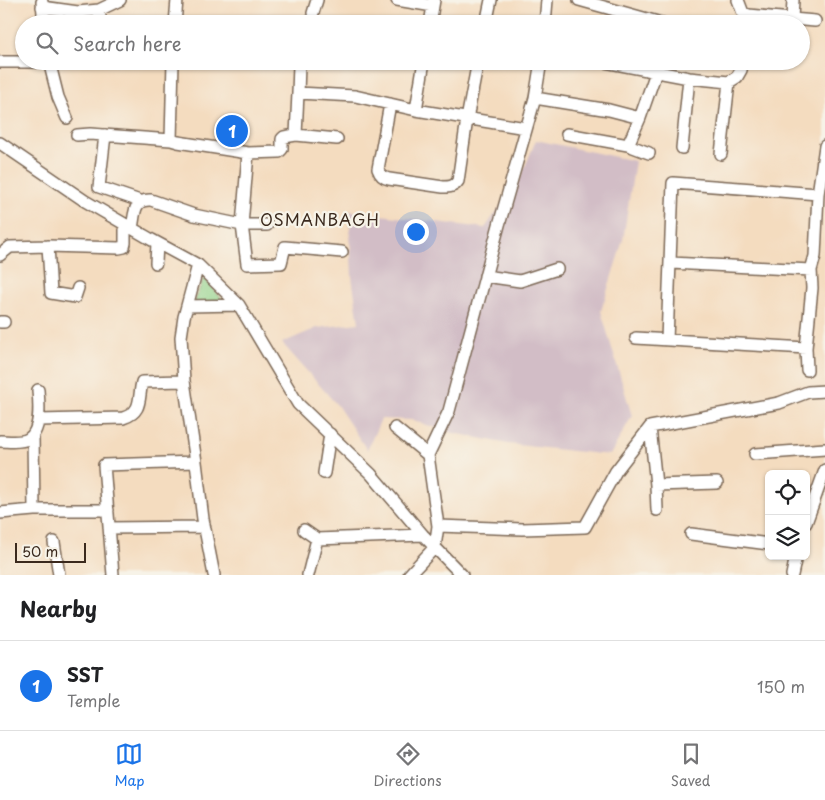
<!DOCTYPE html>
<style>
:root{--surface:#fff;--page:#f6f6f6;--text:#202124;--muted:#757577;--line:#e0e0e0;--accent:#1a73e8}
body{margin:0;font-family:"Playpen Sans",sans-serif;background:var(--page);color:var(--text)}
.controls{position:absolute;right:15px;bottom:15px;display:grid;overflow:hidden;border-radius:8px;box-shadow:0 1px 4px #0004}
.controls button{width:45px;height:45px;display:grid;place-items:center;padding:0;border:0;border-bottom:1px solid var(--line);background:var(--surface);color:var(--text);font:25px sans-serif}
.scale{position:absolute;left:15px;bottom:12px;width:71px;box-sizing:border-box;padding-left:5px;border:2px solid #3b2a1e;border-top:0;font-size:14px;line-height:18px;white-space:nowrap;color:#3b2a1e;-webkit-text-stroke:4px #f7f3e8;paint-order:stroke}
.you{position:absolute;left:415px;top:231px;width:18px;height:18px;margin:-12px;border:4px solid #fff;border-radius:50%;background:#1a73e8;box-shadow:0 0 0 8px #1a73e833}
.badge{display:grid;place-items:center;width:32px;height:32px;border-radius:50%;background:var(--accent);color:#fff;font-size:16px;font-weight:700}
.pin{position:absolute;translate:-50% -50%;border:2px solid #fff;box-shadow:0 1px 5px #0006}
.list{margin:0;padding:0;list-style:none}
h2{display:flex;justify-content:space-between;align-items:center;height:65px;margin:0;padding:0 20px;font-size:21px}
h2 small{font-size:16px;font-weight:400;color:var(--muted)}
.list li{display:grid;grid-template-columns:32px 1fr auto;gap:15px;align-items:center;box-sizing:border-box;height:90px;padding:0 20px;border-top:1px solid var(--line)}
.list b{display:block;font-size:19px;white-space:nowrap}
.list p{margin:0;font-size:16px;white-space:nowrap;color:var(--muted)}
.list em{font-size:16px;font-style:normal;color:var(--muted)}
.icon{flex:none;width:28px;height:28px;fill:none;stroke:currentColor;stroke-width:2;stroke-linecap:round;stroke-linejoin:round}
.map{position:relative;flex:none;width:825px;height:575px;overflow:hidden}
.search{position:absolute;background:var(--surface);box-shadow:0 1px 4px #0004;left:15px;right:15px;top:15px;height:55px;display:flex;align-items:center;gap:12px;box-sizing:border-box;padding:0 18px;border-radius:28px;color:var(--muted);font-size:19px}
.sheet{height:155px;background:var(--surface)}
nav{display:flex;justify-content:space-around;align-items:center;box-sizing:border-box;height:70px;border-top:1px solid var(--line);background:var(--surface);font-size:14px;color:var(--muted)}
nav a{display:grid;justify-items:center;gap:2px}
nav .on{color:var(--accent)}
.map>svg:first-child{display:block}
.industrial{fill:#d2bdc6}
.green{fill:#91d28a;stroke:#667e54}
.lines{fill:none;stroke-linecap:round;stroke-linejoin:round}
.minor-casing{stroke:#7c6856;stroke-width:14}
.minor{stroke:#fff;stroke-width:11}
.labels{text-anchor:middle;stroke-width:4.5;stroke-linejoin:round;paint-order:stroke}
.neighbourhood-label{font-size:16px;letter-spacing:1px;fill:#3b2a1e;stroke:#f7f3e8}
</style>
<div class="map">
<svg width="825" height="575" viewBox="0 0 825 575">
<rect width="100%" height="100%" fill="#f7f3e8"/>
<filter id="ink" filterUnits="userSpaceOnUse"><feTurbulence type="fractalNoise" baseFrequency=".02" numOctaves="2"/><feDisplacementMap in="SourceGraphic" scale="10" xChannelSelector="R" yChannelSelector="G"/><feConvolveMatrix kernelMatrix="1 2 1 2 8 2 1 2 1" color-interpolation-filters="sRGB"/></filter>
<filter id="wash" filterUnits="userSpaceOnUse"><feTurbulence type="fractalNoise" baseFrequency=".0096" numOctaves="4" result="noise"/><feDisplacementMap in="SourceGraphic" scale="20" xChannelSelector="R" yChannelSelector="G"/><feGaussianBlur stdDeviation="1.12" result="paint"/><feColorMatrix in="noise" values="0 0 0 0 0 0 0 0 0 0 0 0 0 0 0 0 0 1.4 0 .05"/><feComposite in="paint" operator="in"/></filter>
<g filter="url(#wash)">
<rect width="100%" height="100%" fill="#f4dcbf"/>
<path class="industrial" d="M 536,140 L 635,161 L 623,240 L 601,311 L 632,416 L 610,455 L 508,444 L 449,432 L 411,420 L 381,419 L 367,450 L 337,405 L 282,343 L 317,328 L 359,323 L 352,277 L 349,211 L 485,228 L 519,181 Z"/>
<path class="green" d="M 204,277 L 230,309 L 192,309 Z"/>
</g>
<g filter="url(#ink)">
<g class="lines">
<g class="minor-casing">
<path id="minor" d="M 397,0 L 433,6
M 579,0 L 665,24
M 738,0 L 743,13 L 749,15 L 792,19
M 793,0 L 792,19 L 815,21
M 42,2 L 44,24
M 42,7 L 78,12 L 99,10 L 120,0
M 99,10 L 101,24
M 313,13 L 317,0
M 175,24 L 177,0
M 430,24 L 434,0
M 486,24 L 491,0
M 545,24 L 547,0
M 49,61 L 58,97 L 67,118
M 173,61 L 171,140 L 178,142 L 248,153 L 242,225 L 267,225
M 600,61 L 689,78 L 729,82 L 737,77 L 741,70 L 743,61
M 0,62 L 49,62
M 298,93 L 299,65
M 535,98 L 609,110 L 640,118
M 390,104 L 378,169 C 380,175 383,178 389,179 L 443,187 C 449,187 454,187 458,181 L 467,119 L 478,61
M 416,110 L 424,61
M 567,134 L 628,145 L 649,153
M 77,135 L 90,134 L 171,140
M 105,135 L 99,187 L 140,201
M 296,135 L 337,139
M 0,143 L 85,201 L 152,240 L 198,265 L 239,305 L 298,404 L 371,474 L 423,535 L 462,575
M 628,145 L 640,118 L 660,61
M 682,148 L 689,78
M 248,153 L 279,152 L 282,149 L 282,139 L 284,137 L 296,135 L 298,93 L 355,96 L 416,110 L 526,128
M 721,154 L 729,82
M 132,228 C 135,214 133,199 151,200 L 194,215 L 242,225 L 247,264 L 281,263 L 285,247 L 342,252
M 48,246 L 51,293 L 75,297 L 78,288
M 0,255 L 10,247 L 48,246 L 119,248 L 124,247 L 125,243 L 125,225
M 156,263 L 157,243
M 671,263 L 811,270
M 198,265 L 187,306 L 184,317 L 181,337 L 184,381 L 196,462 L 203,519 L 214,575
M 485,276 L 520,281 L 557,269
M 187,306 L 239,305
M 0,322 L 4,322
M 636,338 L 806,348
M 667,340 L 673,183 L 818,194
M 807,370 L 806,348 L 812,288 L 811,270 L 815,256 L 818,194 L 825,146
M 39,420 L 123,418 C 143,412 138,398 142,382 L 184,381
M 650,427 L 656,485 L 657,510
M 395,428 L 428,455
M 33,435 L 34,510
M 0,441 C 8,441 21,443 28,439 C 42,431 39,403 38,390
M 755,454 L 825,449
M 324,473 L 330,434
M 656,485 L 717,483
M 0,513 L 34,510 L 108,510
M 806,523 L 825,470
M 438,526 L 522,529 L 585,527 L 616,471 L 650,427 L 779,403 L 808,392 L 825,391
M 109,528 L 204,527
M 304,530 L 317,539
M 691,534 L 769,544
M 54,542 L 59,575
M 113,575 L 104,465 L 196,462
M 308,575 L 317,539 L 423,535
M 409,575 L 435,547 L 438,526 L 428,455 L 449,411 L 499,225 L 535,98 L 541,61
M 792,575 L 796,556"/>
</g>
<use href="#minor" class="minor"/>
</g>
</g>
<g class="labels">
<g class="neighbourhood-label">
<text x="320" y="226">OSMANBAGH</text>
</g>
</g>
</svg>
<div class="controls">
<button><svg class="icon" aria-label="locate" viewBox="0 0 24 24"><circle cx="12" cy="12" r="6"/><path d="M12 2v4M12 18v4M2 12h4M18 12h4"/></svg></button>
<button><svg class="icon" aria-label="layers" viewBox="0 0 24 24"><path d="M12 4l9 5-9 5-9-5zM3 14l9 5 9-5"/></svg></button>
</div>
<div class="scale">50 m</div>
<div class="you"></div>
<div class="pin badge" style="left:232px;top:131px">1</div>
<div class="search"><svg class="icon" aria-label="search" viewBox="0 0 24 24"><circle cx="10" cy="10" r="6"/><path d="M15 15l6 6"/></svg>Search here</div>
</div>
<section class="sheet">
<h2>Nearby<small></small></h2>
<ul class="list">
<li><span class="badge">1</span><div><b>SST</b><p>Temple</p></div><em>150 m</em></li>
</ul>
</section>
<nav>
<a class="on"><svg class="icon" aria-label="map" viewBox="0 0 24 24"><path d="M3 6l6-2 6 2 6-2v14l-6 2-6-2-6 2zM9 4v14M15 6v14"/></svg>Map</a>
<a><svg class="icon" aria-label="directions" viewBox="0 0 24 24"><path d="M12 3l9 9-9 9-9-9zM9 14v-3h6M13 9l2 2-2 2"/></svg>Directions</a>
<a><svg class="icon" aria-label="saved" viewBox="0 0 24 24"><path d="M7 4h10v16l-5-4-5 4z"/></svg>Saved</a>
</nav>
